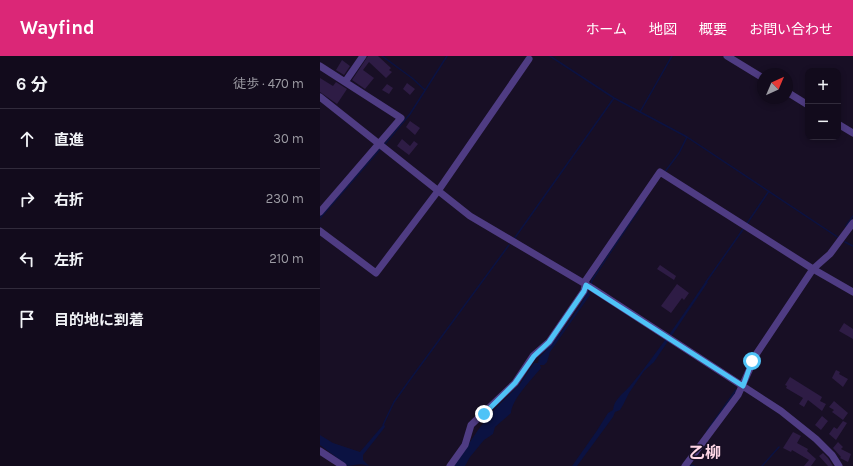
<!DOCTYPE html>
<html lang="ja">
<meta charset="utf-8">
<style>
:root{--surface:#120b1c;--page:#1f1929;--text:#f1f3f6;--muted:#9c9ba3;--line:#312b3b;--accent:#db2777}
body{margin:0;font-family:Karla,"Noto Sans JP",sans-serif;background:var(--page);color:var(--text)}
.controls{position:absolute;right:12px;top:12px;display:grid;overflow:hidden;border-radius:8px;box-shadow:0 2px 6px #0003}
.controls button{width:36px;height:36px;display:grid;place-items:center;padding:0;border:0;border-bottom:1px solid var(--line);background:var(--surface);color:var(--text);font:20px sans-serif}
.compass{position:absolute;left:437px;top:12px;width:36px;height:36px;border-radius:50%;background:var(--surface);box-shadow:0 2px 6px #0003;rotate:44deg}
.stop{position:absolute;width:12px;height:12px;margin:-9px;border:3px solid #4fc3f7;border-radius:50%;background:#fff}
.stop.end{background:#4fc3f7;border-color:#fff;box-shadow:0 1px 4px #0008}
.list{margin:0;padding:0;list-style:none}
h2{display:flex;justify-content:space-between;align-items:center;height:52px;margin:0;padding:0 16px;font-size:17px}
h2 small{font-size:13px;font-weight:400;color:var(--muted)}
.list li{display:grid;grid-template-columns:26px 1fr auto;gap:12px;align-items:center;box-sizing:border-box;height:60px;padding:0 16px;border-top:1px solid var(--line)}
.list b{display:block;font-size:15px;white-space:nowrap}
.list em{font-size:13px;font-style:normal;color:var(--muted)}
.icon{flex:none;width:22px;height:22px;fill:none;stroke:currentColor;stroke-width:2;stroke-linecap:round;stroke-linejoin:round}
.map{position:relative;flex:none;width:533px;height:410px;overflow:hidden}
header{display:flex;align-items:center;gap:24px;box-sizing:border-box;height:56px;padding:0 20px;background:var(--accent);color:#fff}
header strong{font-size:19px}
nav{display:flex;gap:22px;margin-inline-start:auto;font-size:14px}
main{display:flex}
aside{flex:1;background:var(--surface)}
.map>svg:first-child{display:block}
.water{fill:#0b1242}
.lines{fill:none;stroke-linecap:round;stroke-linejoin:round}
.stream{stroke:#0b1242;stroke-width:1.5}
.building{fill:#2e1c45}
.minor{stroke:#4f3c83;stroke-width:7}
.route{stroke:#4fc3f7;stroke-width:5}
.labels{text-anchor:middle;stroke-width:3;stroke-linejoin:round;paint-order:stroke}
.neighbourhood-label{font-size:16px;font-weight:bold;fill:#fed6e6;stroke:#180f25}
</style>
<header>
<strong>Wayfind</strong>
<nav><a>ホーム</a><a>地図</a><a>概要</a><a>お問い合わせ</a></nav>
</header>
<main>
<aside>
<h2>6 分<small>徒歩 · 470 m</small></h2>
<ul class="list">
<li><svg class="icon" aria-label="ahead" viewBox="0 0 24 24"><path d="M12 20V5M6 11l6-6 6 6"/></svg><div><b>直進</b></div><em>30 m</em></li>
<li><svg class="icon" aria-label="right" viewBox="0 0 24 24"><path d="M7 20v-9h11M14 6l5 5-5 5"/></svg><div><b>右折</b></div><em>230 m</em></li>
<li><svg class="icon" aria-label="left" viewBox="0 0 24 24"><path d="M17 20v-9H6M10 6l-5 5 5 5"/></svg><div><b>左折</b></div><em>210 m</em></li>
<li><svg class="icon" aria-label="arrive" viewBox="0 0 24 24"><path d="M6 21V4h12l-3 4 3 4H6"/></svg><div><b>目的地に到着</b></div></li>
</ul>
</aside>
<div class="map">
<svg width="533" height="410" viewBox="0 0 533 410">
<rect width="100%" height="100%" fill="#180f25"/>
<path class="water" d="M 386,225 L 388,226 L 334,306 L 324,315 L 309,337 L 303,349 L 300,354 L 295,356 L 293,361 L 257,410 L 252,410 L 276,376 L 288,357 L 293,354 C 294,343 304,337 310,330 C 338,296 362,260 386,225 Z
M 268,234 L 270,239 L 230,296 L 227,306 L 224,309 L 220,309 L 221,312 C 212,323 192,343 191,357 L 175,371 L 173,378 L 164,384 L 150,401 L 145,410 L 134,410 L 158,374 L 173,355 L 200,328 L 214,307 L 218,307 L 219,302 C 232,289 262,251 268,234 Z
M 64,368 L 65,371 L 43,399 L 43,404 L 49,410 L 41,408 L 28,410 L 0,389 L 0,379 L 13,387 L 40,396 Z"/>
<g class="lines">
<path class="stream" d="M 62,0 L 92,22 L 105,34
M 230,0 L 294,42 L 367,81 L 519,182
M 320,56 L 352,0
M 64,89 L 90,58 L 127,0
M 344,117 L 359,97 L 367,81
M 0,162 L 61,92
M 426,169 L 449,135
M 526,170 L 533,160
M 194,183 L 294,42
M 525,186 L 533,190
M 386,226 L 424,172
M 271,228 L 272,224 L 325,144
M 63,369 L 74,346 L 89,325 L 189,189
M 387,375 L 416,334
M 371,409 L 374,410
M 442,410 L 459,391"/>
</g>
<path class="building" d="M 48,0 L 58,0 L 71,12 L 69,14 L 72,16 L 66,22 L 49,6 L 43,14 L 54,22 L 45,33 L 32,24 Z
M 22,4 L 30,10 L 24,19 L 16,14 Z
M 0,22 L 13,30 L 16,26 L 27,33 L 17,48 L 0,36 Z
M 87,27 L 95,33 L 90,39 L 83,33 Z
M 67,28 L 73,32 L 69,38 L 62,34 Z
M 90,65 L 100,72 L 95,79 L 86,71 Z
M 82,83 L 90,90 L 94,85 L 98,88 L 89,99 L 77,90 Z
M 340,209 L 356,220 L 354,224 L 337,213 Z
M 357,228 L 369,237 L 364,244 L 362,242 L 351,257 L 341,250 Z
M 524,267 L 533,273 L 533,283 L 519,275 Z
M 516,314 L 520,316 L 519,318 L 528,323 L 523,331 L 512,322 Z
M 470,321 L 502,341 L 500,345 L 506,348 L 502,355 L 488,344 L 484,351 L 479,348 L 483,342 L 466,332 L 467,330 L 465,329 Z
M 514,345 L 528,357 L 523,364 L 512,356 L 514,354 L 509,351 Z
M 502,360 L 508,365 L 501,374 L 495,369 Z
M 523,365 L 527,367 L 516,384 L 509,378 L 514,371 L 517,373 Z
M 473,376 L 481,380 L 477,387 L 488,393 L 487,395 L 496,403 L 491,410 L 484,410 L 489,404 L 472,394 L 471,396 L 463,392 Z
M 518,386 L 523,391 L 521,393 L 531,398 L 528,406 L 520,402 L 521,401 L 513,392 Z
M 503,397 L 508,402 L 513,410 L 508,410 L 499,400 Z"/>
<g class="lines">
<path class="minor" d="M 407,0 L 443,22
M 0,10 L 81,62 L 0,156
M 25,26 L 43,0
M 467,36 L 488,49
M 0,41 L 150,160 L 272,232 L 461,355 L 496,383 L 512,399 L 519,410
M 518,68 L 533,77
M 0,175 L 56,217 L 118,135 L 209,3
M 0,395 L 23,410
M 130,410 L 145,389 L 151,369 L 195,327 L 213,300 L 229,286 L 264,235 L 266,224 L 340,116 L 493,213 L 533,236
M 365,410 L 418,339 L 437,297 L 493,213 L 510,198 L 533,167"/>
</g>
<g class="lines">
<path class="route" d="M 164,358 L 195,327 L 214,300 L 229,286 L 264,235 L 266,229 L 423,330 L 432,305"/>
</g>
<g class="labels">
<g class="neighbourhood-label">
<text x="385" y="402">乙柳</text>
</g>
</g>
</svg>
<div class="controls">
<button>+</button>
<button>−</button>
</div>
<svg class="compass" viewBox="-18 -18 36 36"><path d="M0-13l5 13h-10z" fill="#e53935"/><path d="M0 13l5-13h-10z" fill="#9c9ba3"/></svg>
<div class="stop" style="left:432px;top:305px"></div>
<div class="stop end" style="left:164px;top:358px"></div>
</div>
</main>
